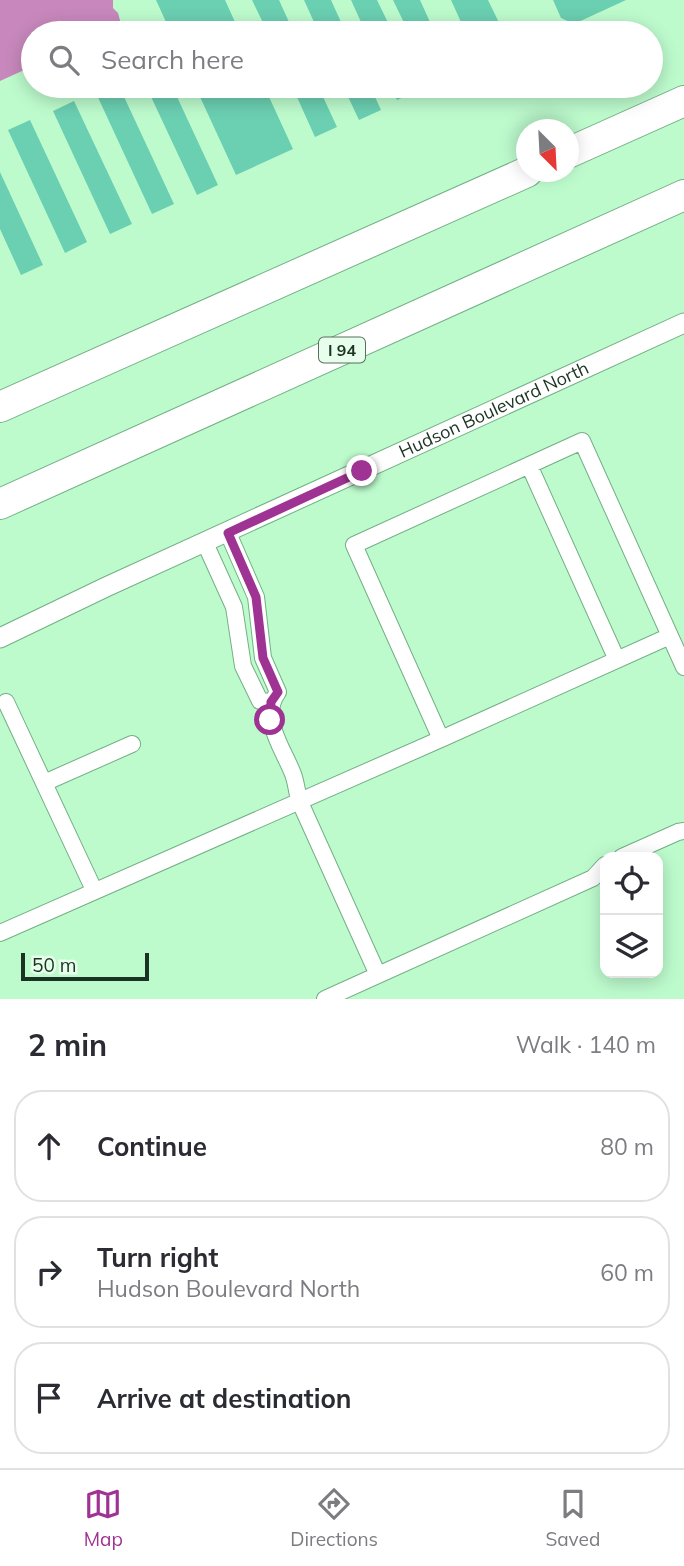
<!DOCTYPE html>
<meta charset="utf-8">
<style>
:root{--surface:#fff;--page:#f2f2f3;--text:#2b2b33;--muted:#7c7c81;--line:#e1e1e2;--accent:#9f3394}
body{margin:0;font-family:Mulish,sans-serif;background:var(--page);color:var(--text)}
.controls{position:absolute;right:21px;bottom:21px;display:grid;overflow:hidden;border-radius:14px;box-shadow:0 4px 18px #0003}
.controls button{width:63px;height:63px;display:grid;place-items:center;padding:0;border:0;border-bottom:2px solid var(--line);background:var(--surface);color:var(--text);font:35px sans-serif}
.compass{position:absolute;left:516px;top:119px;width:63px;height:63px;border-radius:50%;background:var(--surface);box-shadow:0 4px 18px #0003;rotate:156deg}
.scale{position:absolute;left:21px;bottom:18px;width:128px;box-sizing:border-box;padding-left:7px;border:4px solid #1a3322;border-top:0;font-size:19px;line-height:24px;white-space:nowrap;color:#1a3322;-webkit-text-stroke:5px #e6feeb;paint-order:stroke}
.stop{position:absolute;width:21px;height:21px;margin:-16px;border:5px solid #9f3394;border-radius:50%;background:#fff}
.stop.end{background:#9f3394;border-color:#fff;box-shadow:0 2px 7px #0008}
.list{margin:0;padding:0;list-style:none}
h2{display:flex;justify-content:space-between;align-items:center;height:91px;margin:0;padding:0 28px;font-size:30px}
h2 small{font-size:23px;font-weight:400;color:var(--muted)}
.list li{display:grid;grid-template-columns:46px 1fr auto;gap:21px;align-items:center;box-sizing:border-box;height:112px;margin:0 14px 14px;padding:0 14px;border:2px solid var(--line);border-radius:28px}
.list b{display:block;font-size:26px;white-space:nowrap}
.list p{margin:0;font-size:23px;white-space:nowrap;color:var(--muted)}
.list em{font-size:23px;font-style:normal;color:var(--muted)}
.icon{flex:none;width:38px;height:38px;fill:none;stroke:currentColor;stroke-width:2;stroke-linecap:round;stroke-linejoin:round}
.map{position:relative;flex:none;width:684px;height:999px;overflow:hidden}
.search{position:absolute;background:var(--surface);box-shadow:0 4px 18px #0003;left:21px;right:21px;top:21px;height:77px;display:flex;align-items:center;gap:18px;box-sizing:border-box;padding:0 24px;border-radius:38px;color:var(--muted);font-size:26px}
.sheet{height:469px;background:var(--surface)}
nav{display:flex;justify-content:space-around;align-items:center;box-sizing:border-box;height:98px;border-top:2px solid var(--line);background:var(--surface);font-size:19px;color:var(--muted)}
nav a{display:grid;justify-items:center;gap:4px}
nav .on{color:var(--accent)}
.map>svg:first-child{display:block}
.water{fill:#c888bd}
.building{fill:#6bcfb2}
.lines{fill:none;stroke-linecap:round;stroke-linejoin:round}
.minor-casing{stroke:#73af84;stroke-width:18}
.tertiary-casing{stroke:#73af84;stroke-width:21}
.motorway-casing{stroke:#73af84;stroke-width:32}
.minor{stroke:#fff;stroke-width:16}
.tertiary{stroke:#fff;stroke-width:19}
.motorway{stroke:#fff;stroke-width:30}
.route{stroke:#9f3394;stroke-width:9}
.labels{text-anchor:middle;stroke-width:5;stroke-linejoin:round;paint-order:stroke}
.shield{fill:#e6feeb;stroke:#57705e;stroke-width:2}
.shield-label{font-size:16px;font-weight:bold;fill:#1a3322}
.street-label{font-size:18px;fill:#1a3322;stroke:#e6feeb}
</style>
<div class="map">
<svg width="684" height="999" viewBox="0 0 684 999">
<rect width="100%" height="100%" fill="#bdfbcd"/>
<path class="water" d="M 0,0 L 113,0 L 113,8 L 118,13 L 121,24 L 117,33 L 33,33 L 33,66 L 0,81 Z"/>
<path class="building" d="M 156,0 L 225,0 L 240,33 L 171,33 Z
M 252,0 L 279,0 L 294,33 L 268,33 Z
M 304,0 L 331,0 L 346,33 L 319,33 Z
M 351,0 L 377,0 L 393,33 L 366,33 Z
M 393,0 L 420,0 L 435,33 L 409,33 Z
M 451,0 L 488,0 L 504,33 L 466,33 Z
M 553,0 L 626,0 L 574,24 L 561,18 Z
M 106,86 L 119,86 L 174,204 L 152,214 L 95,91 Z
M 146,86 L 172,86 L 218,185 L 197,195 Z
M 195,86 L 264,86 L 293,149 L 236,175 Z
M 292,86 L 318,86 L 337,127 L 315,137 Z
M 343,86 L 370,86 L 381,110 L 359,120 Z
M 390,86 L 417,86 L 419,90 L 397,100 Z
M 74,101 L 132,224 L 110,234 L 53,111 Z
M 30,120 L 87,242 L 65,253 L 8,130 Z
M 0,172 L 43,265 L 21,275 L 0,229 Z"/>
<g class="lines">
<g class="minor-casing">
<path id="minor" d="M 529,465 L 617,660
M 228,533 L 256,597 L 263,658 L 278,692 C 259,718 283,748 293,774 C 296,782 297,792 299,800 L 378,975 L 593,878 L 605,865
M 205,543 L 234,607 L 243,666 L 260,701 L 271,702
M 670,636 L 441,739 L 354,545 L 582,441 L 684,667
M 6,702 L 94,890
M 44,783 L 132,744
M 622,857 L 678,832 L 684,831
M 0,933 L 441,739
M 325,999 L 378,975"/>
</g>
<g class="tertiary-casing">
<g id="tertiary">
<path id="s1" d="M 0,638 L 106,587 L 684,323"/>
</g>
</g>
<g class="motorway-casing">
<path id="motorway" d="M 568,153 L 684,101
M 0,407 L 527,172
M 0,504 L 684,195"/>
</g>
<use href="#minor" class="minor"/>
<use href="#tertiary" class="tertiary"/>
<use href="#motorway" class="motorway"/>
</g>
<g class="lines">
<path class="route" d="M 270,720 L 271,702 L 278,692 L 263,658 L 256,597 L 228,533 L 362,471"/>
</g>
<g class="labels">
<rect class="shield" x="319" y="337.5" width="46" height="25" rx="5"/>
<g class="shield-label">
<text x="342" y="356">I 94</text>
</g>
<g class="street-label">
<text dy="6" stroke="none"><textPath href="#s1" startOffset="544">Hudson Boulevard North</textPath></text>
</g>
</g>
</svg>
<div class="controls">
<button><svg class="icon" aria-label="locate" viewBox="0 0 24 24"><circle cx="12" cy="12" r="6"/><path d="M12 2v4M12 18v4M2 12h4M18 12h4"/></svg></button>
<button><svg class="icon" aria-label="layers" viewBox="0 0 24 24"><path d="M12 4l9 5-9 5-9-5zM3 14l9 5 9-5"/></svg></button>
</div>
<svg class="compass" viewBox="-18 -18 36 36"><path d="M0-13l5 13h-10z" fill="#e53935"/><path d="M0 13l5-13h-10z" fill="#7c7c81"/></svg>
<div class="scale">50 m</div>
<div class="stop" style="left:270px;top:720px"></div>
<div class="stop end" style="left:362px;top:471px"></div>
<div class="search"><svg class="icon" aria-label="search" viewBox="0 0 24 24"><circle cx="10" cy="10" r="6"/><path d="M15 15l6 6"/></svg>Search here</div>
</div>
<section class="sheet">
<h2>2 min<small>Walk · 140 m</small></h2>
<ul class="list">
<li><svg class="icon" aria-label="ahead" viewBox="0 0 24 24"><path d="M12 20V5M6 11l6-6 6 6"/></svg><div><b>Continue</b></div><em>80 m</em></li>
<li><svg class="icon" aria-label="right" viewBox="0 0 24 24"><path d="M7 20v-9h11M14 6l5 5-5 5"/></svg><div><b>Turn right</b><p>Hudson Boulevard North</p></div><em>60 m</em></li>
<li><svg class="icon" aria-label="arrive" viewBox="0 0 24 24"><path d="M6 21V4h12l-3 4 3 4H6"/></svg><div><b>Arrive at destination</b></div></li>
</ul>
</section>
<nav>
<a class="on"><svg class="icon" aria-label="map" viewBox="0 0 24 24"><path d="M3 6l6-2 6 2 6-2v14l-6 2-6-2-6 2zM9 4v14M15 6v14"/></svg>Map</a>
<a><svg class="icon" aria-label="directions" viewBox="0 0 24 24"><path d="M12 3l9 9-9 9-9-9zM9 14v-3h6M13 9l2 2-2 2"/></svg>Directions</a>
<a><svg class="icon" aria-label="saved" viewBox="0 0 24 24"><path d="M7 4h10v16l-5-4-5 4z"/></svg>Saved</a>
</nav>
